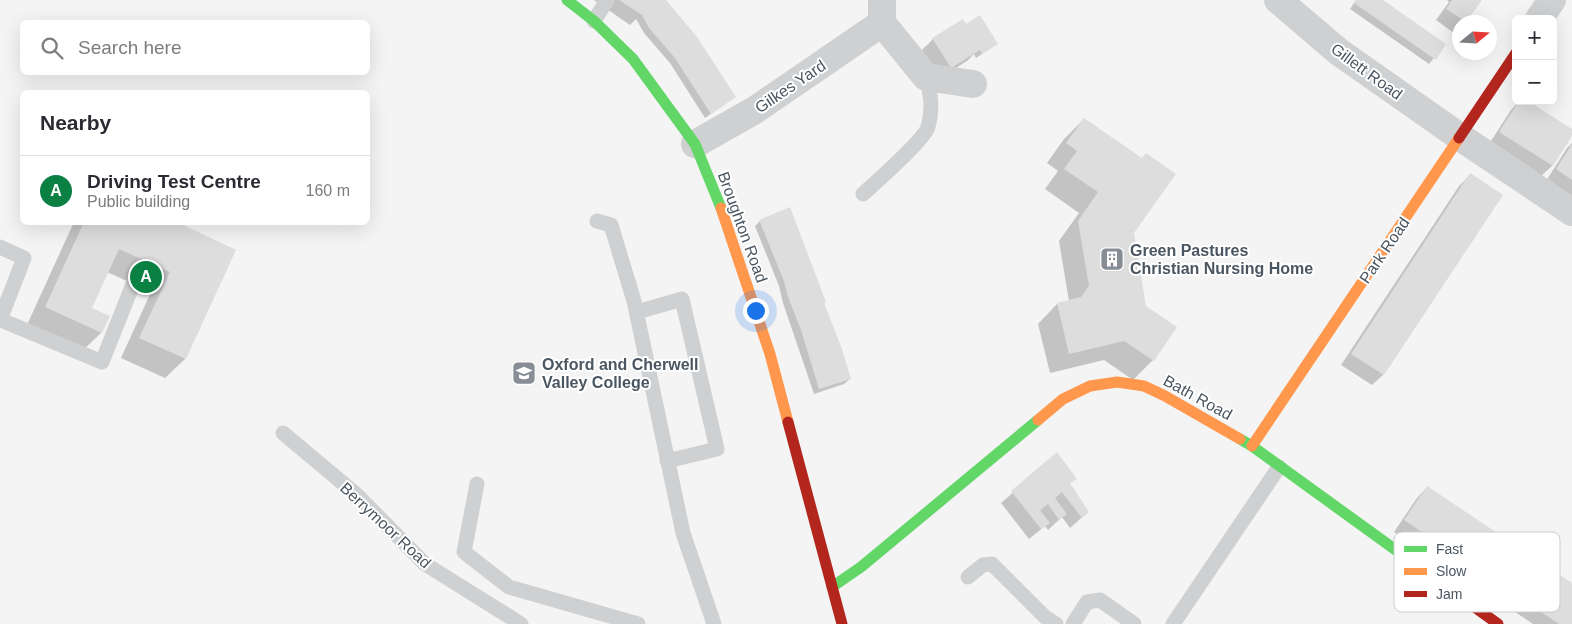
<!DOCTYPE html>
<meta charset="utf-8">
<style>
:root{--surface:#fff;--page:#f2f2f3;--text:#2b2b33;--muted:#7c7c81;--line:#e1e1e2;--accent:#0b8043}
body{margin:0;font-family:Helvetica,sans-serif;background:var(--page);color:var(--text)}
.controls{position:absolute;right:15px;top:15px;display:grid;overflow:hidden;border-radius:8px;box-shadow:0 5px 20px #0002}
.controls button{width:45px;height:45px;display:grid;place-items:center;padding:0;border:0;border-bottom:1px solid var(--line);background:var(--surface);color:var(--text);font:25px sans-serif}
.compass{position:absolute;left:1452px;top:15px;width:45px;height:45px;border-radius:50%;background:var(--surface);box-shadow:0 5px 20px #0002;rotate:72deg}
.you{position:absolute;left:755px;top:310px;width:18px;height:18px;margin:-12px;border:4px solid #fff;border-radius:50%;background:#1a73e8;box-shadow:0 0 0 8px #1a73e833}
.badge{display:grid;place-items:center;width:32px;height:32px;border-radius:50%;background:var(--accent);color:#fff;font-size:16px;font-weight:700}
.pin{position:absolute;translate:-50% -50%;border:2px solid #fff;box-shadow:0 1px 5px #0006}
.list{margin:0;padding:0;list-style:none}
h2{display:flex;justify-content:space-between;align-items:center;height:65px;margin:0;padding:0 20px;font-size:21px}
h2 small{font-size:16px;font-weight:400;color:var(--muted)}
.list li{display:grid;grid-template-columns:32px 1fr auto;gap:15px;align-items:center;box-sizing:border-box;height:70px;padding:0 20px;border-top:1px solid var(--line)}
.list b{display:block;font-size:19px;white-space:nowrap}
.list p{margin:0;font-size:16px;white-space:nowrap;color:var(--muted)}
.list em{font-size:16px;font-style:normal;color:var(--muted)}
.icon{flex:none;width:28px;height:28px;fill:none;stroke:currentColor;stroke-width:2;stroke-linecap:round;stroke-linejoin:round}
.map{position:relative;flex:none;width:1572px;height:624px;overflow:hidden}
.search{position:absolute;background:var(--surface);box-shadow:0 5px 20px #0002;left:20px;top:20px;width:350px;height:55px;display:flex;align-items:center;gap:12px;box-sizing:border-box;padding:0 18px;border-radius:8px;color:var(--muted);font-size:19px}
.panel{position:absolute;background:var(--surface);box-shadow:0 5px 20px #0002;left:20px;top:90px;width:350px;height:135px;border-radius:8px}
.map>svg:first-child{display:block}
.shadow{fill:#0003}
.building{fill:#ddddde}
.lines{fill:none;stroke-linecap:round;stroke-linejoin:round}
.lane{stroke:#ced0d2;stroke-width:15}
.street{stroke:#ced0d2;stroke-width:28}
.fast{stroke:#63d668;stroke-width:11}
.slow{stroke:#ff974d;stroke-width:11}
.jam{stroke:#b3261e;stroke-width:11}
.labels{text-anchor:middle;stroke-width:4;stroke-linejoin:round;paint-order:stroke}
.street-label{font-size:16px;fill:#4a5661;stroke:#fff}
.poi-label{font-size:16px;font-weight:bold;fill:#4a5661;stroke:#fff;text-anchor:start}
.key{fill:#fff;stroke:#c9ccd0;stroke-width:1}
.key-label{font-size:14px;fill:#4a5661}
</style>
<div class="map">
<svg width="1572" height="624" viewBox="0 0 1572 624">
<rect width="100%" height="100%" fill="#f4f4f4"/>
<path class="shadow" d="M 594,0 L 665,0 L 735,97 L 705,118 L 670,63 L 644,33 L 636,19 L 630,25 Z
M 1356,0 L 1381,0 L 1445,45 L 1429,64 L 1350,9 Z
M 1447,0 L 1480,0 L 1465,22 L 1460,22 L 1460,27 L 1454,33 L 1436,20 L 1449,2 Z
M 965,26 L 997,44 L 976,58 L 974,54 L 967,61 L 940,78 L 922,50 L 933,39 Z
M 1519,101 L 1572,131 L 1572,134 L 1552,166 L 1541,176 L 1489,144 L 1511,110 Z
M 1084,119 L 1141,159 L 1133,233 L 1145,307 L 1175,328 L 1153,360 L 1133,380 L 1104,360 L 1050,373 L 1038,324 L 1057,304 L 1069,301 L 1059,241 L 1079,213 L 1045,189 L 1058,171 L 1047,163 L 1064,139 Z
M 1572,143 L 1572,198 L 1546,181 L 1567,148 Z
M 1470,175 L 1501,195 L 1383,375 L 1372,385 L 1341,365 L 1459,186 Z
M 760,221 L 823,303 L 850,379 L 844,384 L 814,394 L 783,303 L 779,286 L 755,226 Z
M 74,222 L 174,222 L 235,250 L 185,359 L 165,378 L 121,358 L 151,292 L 107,272 L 91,308 L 101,333 L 81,352 L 26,327 Z
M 1057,454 L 1075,478 L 1069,484 L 1088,512 L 1070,528 L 1062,517 L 1048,530 L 1045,526 L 1029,539 L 1001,503 Z
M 1427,487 L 1572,584 L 1572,624 L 1533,624 L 1394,532 L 1417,498 Z"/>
<path class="building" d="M 619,0 L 666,0 L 697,37 L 736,97 L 711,114 L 675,58 L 649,28 L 642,15 Z
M 1356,0 L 1383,0 L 1446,44 L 1436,60 L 1354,3 Z
M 1452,0 L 1482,0 L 1466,22 L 1446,9 Z
M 980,15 L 998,44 L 982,54 L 980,50 L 951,68 L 932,38 L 963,19 L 966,24 Z
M 1519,101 L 1528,101 L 1572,129 L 1572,136 L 1553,166 L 1499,132 Z
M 1084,118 L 1142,158 L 1146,153 L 1176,174 L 1134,233 L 1146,306 L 1177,327 L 1154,361 L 1124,341 L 1069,354 L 1057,303 L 1081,297 L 1089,286 L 1078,221 L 1098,192 L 1064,169 L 1077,151 L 1066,143 Z
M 1572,144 L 1572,180 L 1556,169 Z
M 1470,173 L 1503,195 L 1384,375 L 1351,354 Z
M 790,207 L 826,302 L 824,303 L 842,349 L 851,379 L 819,389 L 801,330 L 788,297 L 784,281 L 759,220 Z
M 84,222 L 177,222 L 236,250 L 186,359 L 139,338 L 170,272 L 119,249 L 92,308 L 110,316 L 102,333 L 45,307 Z
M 1057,452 L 1077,479 L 1070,483 L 1089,512 L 1082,518 L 1062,492 L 1055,498 L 1067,514 L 1059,520 L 1048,504 L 1040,510 L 1050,523 L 1041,529 L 1011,491 Z
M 1427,486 L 1572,583 L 1572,624 L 1559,624 L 1404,520 Z"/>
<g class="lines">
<path class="lane" d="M 594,21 L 607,0
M 863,194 C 876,182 924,140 928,127 C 933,109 931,94 926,77
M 597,221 L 611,225 L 634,301 L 683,533 L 714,624
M 0,247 L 24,258 L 0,320
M 637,312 L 682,299 L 717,449 L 667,461
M 1,320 L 102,362 L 137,274
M 283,433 L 357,495 L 425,564 L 521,624
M 477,484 L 464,552 L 509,587 L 638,624
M 968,577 L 983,565 L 992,564 L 1045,617 L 1056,624
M 1073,624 L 1087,602 L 1100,600 L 1134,624
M 1173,624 L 1279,467"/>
<path class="street" d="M 1278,0 L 1339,52 L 1460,137 L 1572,212
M 1539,19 L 1552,0
M 882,23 L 926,77 L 973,84
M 695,144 L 755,110 L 882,23 L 882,0"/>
<path class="fast" d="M 567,0 L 594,21 L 633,59 L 695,144 L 721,208
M 1240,439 L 1252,446 L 1404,556
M 832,587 L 861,567 L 1038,420"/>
<path class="slow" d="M 721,208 L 770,354 L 788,422
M 1038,420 L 1063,399 L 1090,386 L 1117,382 L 1144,386 L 1165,396 L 1240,439
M 1252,446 L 1459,138"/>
<path class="jam" d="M 1459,138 L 1516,53
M 788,422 L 842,624
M 1404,556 L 1498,624"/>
</g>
<defs>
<g id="building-square" transform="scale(1.25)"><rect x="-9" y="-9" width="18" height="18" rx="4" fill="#868d94" stroke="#fff"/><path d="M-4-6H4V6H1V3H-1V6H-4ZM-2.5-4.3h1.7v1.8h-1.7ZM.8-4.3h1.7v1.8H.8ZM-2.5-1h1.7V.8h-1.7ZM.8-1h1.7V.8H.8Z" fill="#fff"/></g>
<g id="university-square" transform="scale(1.25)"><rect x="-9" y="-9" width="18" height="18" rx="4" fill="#868d94" stroke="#fff"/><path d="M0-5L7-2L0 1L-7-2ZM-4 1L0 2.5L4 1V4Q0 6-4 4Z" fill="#fff"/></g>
</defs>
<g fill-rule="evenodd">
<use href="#building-square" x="1112" y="259"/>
<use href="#university-square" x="524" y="373"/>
</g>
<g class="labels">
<g class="street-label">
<text transform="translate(1367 71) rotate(36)" y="6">Gillett Road</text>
<text transform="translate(790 86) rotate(-34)" y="6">Gilkes Yard</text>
<text transform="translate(743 227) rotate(70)" y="6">Broughton Road</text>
<text transform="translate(1384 250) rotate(-56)" y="6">Park Road</text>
<text transform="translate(1198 397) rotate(29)" y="6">Bath Road</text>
<text transform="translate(386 525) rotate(43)" y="6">Berrymoor Road</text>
</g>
<g class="poi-label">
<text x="1130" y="256">Green Pastures<tspan x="1130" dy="18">Christian Nursing Home</tspan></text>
<text x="542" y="370">Oxford and Cherwell<tspan x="542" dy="18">Valley College</tspan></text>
</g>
</g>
<rect x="1394" y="532" width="166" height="80" rx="8" class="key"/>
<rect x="1404" y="546" width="23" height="6" fill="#63d668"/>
<rect x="1404" y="568" width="23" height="7" fill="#ff974d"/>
<rect x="1404" y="591" width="23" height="6" fill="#b3261e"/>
<g class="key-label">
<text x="1436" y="554">Fast</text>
<text x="1436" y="576">Slow</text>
<text x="1436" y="599">Jam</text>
</g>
</svg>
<div class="controls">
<button>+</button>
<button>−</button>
</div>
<svg class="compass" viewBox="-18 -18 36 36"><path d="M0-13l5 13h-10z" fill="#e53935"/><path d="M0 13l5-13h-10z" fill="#7c7c81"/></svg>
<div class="you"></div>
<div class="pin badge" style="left:146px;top:277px">A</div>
<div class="search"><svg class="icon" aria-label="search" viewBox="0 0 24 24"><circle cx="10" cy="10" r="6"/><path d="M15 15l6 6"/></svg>Search here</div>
<section class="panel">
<h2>Nearby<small></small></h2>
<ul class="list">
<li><span class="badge">A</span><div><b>Driving Test Centre</b><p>Public building</p></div><em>160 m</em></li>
</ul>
</section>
</div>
